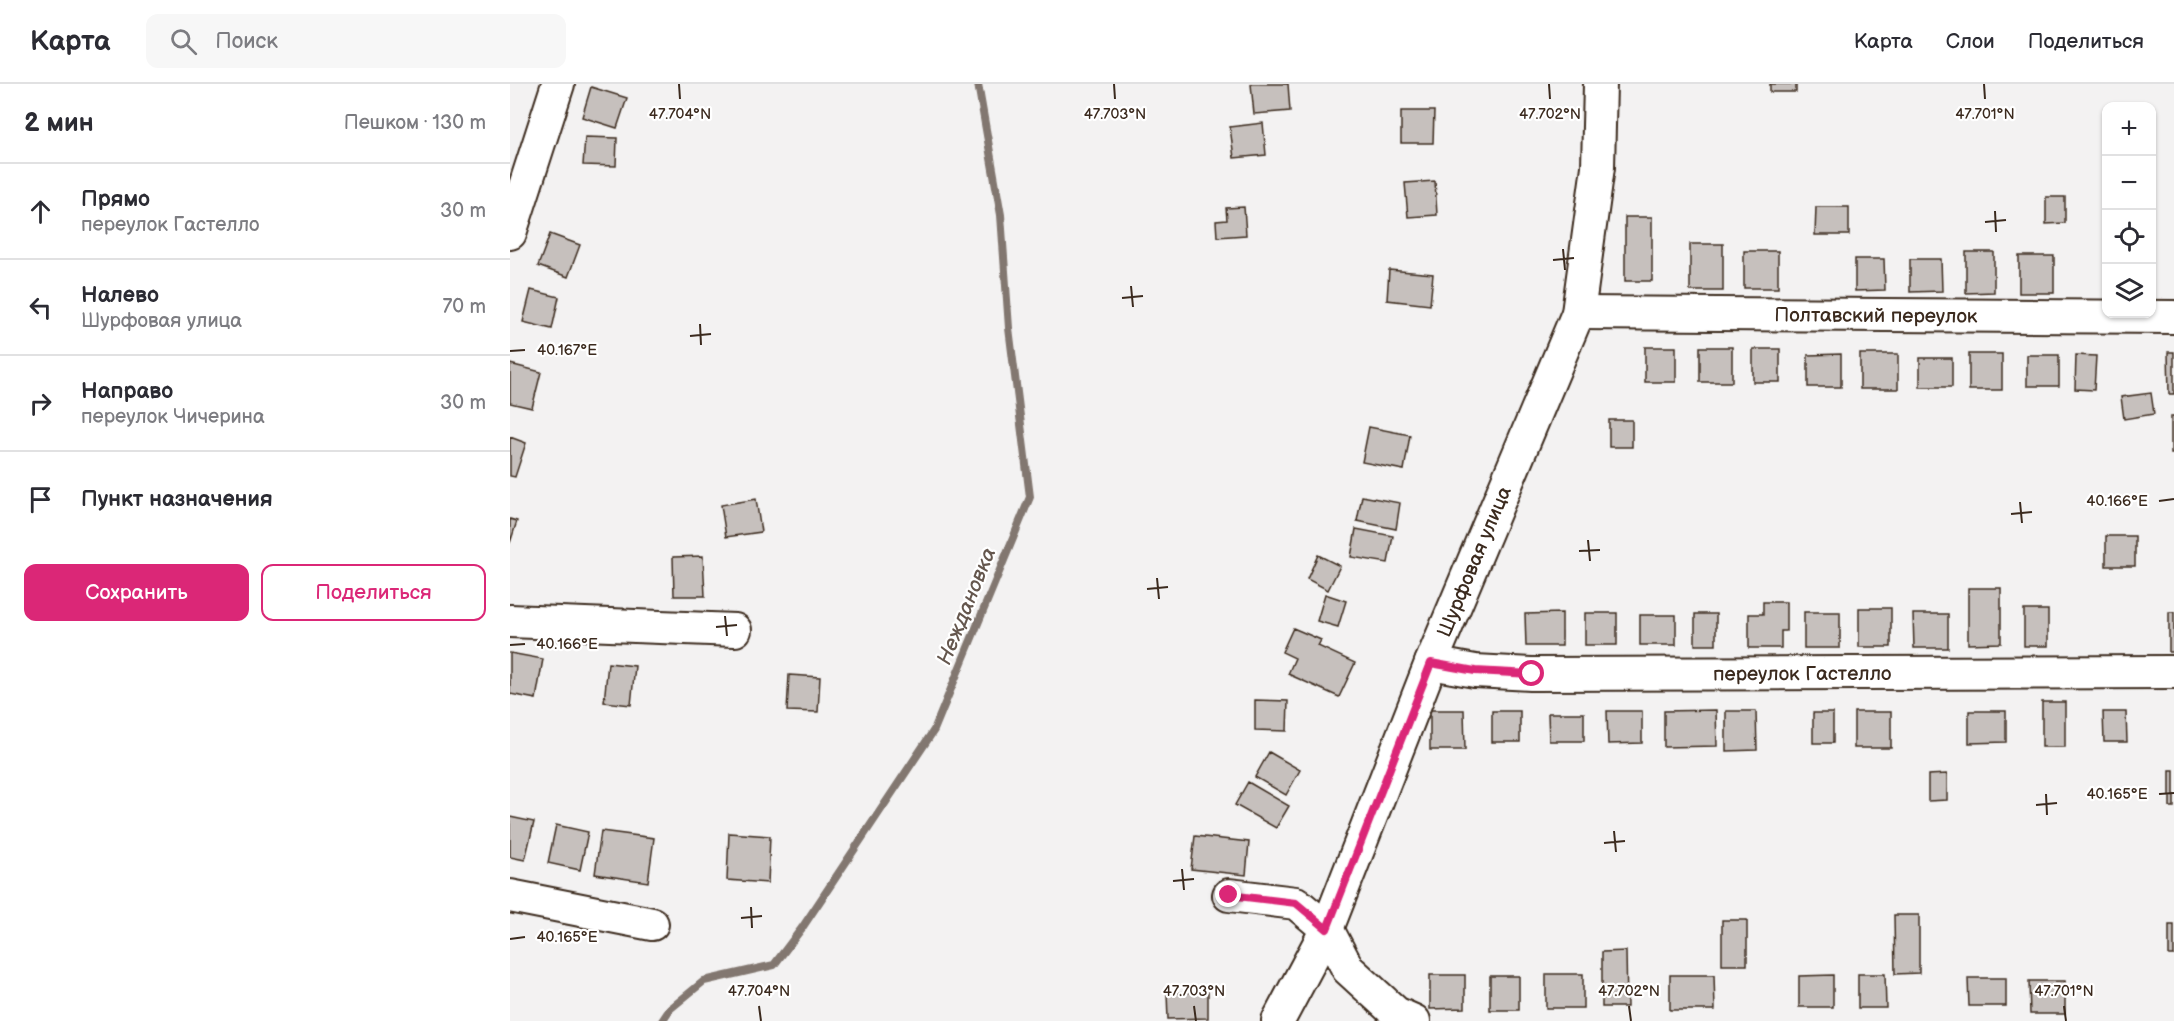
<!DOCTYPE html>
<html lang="ru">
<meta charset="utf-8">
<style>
:root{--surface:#fff;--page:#f7f7f7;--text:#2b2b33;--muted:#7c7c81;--line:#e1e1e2;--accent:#db2777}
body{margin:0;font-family:"Balsamiq Sans",sans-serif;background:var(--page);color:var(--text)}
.controls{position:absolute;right:18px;top:18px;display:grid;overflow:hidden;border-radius:12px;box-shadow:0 2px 4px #0004}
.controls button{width:54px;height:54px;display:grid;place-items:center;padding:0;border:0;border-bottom:2px solid var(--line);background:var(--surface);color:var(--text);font:30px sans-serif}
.stop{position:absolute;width:18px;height:18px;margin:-14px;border:4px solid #db2777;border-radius:50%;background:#fff}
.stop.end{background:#db2777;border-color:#fff;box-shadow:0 2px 6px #0008}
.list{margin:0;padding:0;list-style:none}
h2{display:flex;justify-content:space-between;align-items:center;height:78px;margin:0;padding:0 24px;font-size:26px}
h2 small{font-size:20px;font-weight:400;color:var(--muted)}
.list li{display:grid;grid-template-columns:39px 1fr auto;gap:18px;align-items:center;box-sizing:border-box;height:96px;padding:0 24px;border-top:2px solid var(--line)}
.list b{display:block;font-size:22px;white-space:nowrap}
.list p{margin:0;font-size:20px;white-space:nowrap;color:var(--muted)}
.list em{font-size:20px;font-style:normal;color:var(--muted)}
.actions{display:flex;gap:12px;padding:18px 24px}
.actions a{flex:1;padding:14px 0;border:2px solid var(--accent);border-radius:12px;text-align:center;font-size:21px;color:var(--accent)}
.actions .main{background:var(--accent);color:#fff}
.icon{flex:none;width:33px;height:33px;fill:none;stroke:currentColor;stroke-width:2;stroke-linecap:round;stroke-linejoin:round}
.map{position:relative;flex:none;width:1664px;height:937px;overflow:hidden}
header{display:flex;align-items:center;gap:36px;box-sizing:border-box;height:84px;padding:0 30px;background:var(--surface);border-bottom:2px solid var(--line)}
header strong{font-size:28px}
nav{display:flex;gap:33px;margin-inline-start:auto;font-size:21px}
.search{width:420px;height:54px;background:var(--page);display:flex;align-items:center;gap:15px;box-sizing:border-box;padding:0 21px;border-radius:12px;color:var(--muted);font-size:22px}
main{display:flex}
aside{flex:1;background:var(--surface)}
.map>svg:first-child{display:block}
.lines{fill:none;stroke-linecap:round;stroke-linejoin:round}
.stream{stroke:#827770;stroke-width:8}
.building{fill:#c6c0bd;stroke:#3b2a1e;stroke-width:1.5}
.minor-casing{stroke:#3b2a1e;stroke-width:36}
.minor{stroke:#fff;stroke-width:32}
.route{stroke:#db2777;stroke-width:8}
.ticks{fill:none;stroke:#3b2a1e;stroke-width:2}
.labels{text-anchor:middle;stroke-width:4.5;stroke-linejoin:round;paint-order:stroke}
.street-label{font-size:20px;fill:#3b2a1e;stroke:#fff}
.water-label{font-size:21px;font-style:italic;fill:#65574e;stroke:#fff}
.ticks-label{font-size:15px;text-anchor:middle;fill:#3b2a1e;stroke:#fff;stroke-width:4.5;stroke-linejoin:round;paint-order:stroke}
</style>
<header>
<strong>Карта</strong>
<div class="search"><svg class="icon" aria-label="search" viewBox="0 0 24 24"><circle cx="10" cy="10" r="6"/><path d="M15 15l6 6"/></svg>Поиск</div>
<nav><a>Карта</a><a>Слои</a><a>Поделиться</a></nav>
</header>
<main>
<aside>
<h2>2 мин<small>Пешком · 130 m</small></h2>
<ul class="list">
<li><svg class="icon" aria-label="ahead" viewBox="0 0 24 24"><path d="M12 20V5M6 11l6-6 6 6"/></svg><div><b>Прямо</b><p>переулок Гастелло</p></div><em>30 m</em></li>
<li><svg class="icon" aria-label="left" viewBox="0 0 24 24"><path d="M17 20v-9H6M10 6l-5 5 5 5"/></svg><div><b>Налево</b><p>Шурфовая улица</p></div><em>70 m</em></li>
<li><svg class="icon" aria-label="right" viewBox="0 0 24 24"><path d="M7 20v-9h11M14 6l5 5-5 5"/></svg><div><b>Направо</b><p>переулок Чичерина</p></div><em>30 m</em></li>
<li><svg class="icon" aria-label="arrive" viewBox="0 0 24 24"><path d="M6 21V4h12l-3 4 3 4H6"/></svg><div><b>Пункт назначения</b></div></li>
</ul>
<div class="actions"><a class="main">Сохранить</a><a>Поделиться</a></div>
</aside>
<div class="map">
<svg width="1664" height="937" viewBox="0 0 1664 937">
<rect width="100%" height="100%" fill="#f3f2f2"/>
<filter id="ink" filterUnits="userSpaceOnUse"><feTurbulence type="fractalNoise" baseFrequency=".0167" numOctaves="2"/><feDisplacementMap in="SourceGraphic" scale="12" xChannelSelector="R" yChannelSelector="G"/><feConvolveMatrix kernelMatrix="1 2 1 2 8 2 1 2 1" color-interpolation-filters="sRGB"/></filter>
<g filter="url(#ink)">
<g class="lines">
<path class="stream" d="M 152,937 L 160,925 L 194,897 L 264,881 L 292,844 L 424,646 L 520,413 L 499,244 L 491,131 L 468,0"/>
</g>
<path class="building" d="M 741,0 L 778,0 L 780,27 L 744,30 Z
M 1260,0 L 1286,0 L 1286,8 L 1260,8 Z
M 81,3 L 117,14 L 107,44 L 72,33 Z
M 891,27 L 924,27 L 923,59 L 891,59 Z
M 753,39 L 756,71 L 724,74 L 720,43 Z
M 75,53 L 107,54 L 106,82 L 73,81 Z
M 925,97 L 927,131 L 898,133 L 895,99 Z
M 1536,113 L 1555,113 L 1555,139 L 1536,140 Z
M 734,123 L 736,151 L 707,153 L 706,137 L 717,136 L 716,124 Z
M 1306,123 L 1339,123 L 1339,151 L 1305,151 Z
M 1115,133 L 1142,133 L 1142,197 L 1115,197 Z
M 40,150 L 70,161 L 58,193 L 28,182 Z
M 1180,160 L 1213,160 L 1213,207 L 1180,207 Z
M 1234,167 L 1268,167 L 1268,204 L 1234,204 Z
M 1456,168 L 1484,168 L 1484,208 L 1456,209 Z
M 1509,172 L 1544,172 L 1544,209 L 1509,209 Z
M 1345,175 L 1374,175 L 1375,206 L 1345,207 Z
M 1400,175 L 1431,175 L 1432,207 L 1400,208 Z
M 879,186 L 923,190 L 920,221 L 877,216 Z
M 21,206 L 49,213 L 42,245 L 13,238 Z
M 1135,263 L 1166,263 L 1166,298 L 1135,298 Z
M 1190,263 L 1222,263 L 1222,298 L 1190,298 Z
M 1243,265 L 1270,265 L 1270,298 L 1243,298 Z
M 1658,268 L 1664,268 L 1664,310 L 1659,310 Z
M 1331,270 L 1331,303 L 1298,303 L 1298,271 Z
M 1350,270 L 1388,270 L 1388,305 L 1350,305 Z
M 1459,270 L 1492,270 L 1492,306 L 1459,306 Z
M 1517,271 L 1549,271 L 1549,302 L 1517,302 Z
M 1566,271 L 1586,272 L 1584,306 L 1565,305 Z
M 1410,274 L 1442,274 L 1442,303 L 1410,303 Z
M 0,280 L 31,288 L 22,324 L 0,319 Z
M 1641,309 L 1644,330 L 1614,335 L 1611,313 Z
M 1661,332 L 1664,332 L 1664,370 L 1661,370 Z
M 1099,336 L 1122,336 L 1122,363 L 1099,363 Z
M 859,343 L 900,351 L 894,386 L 852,378 Z
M 0,353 L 16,359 L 5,393 L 0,392 Z
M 852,412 L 890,419 L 886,445 L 847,437 Z
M 246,415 L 251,448 L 216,453 L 211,421 Z
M 0,435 L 7,437 L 0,459 Z
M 846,445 L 883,452 L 878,479 L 841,473 Z
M 1596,452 L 1625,452 L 1625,482 L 1596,482 Z
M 808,471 L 830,482 L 818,506 L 797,495 Z
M 193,472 L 195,512 L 164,512 L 163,473 Z
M 1458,504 L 1491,504 L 1491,559 L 1458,560 Z
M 815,510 L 836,517 L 828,543 L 807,537 Z
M 1253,518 L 1276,518 L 1276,547 L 1271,547 L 1271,564 L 1239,564 L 1239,530 L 1253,530 Z
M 1349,524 L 1381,524 L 1381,563 L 1349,563 Z
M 1514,526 L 1538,526 L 1538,562 L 1514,562 Z
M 1294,528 L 1330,528 L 1330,564 L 1294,564 Z
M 1659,528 L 1664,528 L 1664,568 L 1659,568 Z
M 1052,529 L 1052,562 L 1016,562 L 1015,530 Z
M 1075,529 L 1107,529 L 1107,561 L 1075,561 Z
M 1185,530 L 1206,530 L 1206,561 L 1185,561 Z
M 1403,530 L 1438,530 L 1438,564 L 1404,564 Z
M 1130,531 L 1166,531 L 1166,561 L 1130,561 Z
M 783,544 L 811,556 L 808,562 L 845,579 L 829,613 L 778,590 L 785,574 L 772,568 Z
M 0,569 L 33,575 L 26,615 L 0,610 Z
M 98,579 L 125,582 L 121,621 L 94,618 Z
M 279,591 L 310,593 L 308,628 L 277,627 Z
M 745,616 L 778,617 L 777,647 L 745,646 Z
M 1532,618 L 1555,618 L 1555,663 L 1532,663 Z
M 920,626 L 954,626 L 955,666 L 920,666 Z
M 1206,626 L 1207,662 L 1154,663 L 1154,627 Z
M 982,627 L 1010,627 L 1010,658 L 982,658 Z
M 1097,627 L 1132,627 L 1132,659 L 1098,660 Z
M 1216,627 L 1246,627 L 1247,666 L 1216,667 Z
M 1459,627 L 1496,627 L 1496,658 L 1459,659 Z
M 1344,628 L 1381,628 L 1381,664 L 1344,664 Z
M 1593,628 L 1616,628 L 1617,658 L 1594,658 Z
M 1038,629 L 1074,629 L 1074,657 L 1039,657 Z
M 1303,629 L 1323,629 L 1323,659 L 1303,659 Z
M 759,668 L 790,686 L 776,711 L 745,693 Z
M 1660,686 L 1664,686 L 1664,723 L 1660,723 Z
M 1437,690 L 1437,716 L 1418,717 L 1418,691 Z
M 738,698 L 779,722 L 766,744 L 725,721 Z
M 0,733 L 24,738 L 15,776 L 0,773 Z
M 46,741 L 78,748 L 70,786 L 38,779 Z
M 91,747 L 144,754 L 138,798 L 85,790 Z
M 219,749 L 260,752 L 258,799 L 217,796 Z
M 685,752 L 739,758 L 736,791 L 681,785 Z
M 1384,831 L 1409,831 L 1409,889 L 1385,890 Z
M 1212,836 L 1237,836 L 1237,881 L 1212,881 Z
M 1659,841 L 1664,841 L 1664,871 L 1659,871 Z
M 1116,867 L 1117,923 L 1092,923 L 1092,868 Z
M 1036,890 L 1073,890 L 1073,924 L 1036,924 Z
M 1348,890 L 1375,890 L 1376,924 L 1348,924 Z
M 920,891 L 955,891 L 955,924 L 920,925 Z
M 1160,891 L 1204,891 L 1205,926 L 1160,926 Z
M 1323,891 L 1323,923 L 1289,923 L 1289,892 Z
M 980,892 L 1009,892 L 1009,926 L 980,926 Z
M 1458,894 L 1496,894 L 1496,922 L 1459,922 Z
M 1519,897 L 1555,897 L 1555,930 L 1520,930 Z
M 698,908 L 698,934 L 658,935 L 657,909 Z"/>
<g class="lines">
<g class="minor-casing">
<g id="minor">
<path d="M 0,149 L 48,0"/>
<path id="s1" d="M 1068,229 L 1664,233"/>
<path d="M 0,537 L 225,546"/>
<path id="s2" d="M 921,579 L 965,587 L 1021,590 L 1664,588"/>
<path d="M 719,811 L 786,819 L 817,845 L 838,885 L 886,929 L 904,937"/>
<path d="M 0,812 L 142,840"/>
<path id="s3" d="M 768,937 L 817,845 L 921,579 L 1068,229 L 1088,83 L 1090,0"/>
</g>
</g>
<use href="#minor" class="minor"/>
</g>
</g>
<g class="lines" filter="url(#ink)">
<path class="route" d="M 719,811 L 786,819 L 817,845 L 921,579 L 965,587 L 1022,590"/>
</g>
<path class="ticks" d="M 169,0 L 170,15M 604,0 L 605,15M 1039,0 L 1040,15M 1474,0 L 1475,15M 1485,127 L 1486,148M 1475,138 L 1496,136M 1053,165 L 1055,186M 1043,176 L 1064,174M 621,202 L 623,223M 612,214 L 633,212M 190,240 L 191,261M 180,252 L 201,250M 0,267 L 15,266M 1649,417 L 1664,415M 1510,418 L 1512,439M 1501,430 L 1522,428M 1078,456 L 1080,477M 1069,467 L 1090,466M 647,494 L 649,515M 637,505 L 658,503M 215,532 L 217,552M 206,543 L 227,541M 0,561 L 15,560M 1536,710 L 1537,731M 1649,710 L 1664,709M 1526,721 L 1547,719M 1104,747 L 1106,768M 1094,759 L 1115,757M 672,785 L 674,806M 663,797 L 684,795M 241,823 L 242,844M 231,834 L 252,832M 0,855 L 15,853M 249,922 L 251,937M 684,922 L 686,937M 1119,922 L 1121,937M 1554,922 L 1556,937"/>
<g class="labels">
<g class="street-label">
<text dy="7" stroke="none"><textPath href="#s1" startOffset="298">Полтавский переулок</textPath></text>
<text dy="7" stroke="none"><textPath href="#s3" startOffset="500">Шурфовая улица</textPath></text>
<text dy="7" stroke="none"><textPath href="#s2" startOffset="372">переулок Гастелло</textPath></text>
</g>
<g class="water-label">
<text transform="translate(456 522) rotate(-68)" y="7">Неждановка</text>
</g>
</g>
<g class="ticks-label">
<text x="170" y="35">47.704°N</text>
<text x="605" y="35">47.703°N</text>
<text x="1040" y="35">47.702°N</text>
<text x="1475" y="35">47.701°N</text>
<text x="57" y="271">40.167°E</text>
<text x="1607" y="422">40.166°E</text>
<text x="57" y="565">40.166°E</text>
<text x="1607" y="715">40.165°E</text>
<text x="57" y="858">40.165°E</text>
<text x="249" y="912">47.704°N</text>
<text x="684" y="912">47.703°N</text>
<text x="1119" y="912">47.702°N</text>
<text x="1554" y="912">47.701°N</text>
</g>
</svg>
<div class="controls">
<button>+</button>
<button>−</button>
<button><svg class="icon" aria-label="locate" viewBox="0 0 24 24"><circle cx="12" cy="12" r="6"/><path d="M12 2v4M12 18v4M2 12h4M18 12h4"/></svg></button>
<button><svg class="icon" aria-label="layers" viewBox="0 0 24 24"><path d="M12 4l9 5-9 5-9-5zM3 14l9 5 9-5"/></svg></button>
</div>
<div class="stop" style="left:1022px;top:590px"></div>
<div class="stop end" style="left:719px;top:811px"></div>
</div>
</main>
